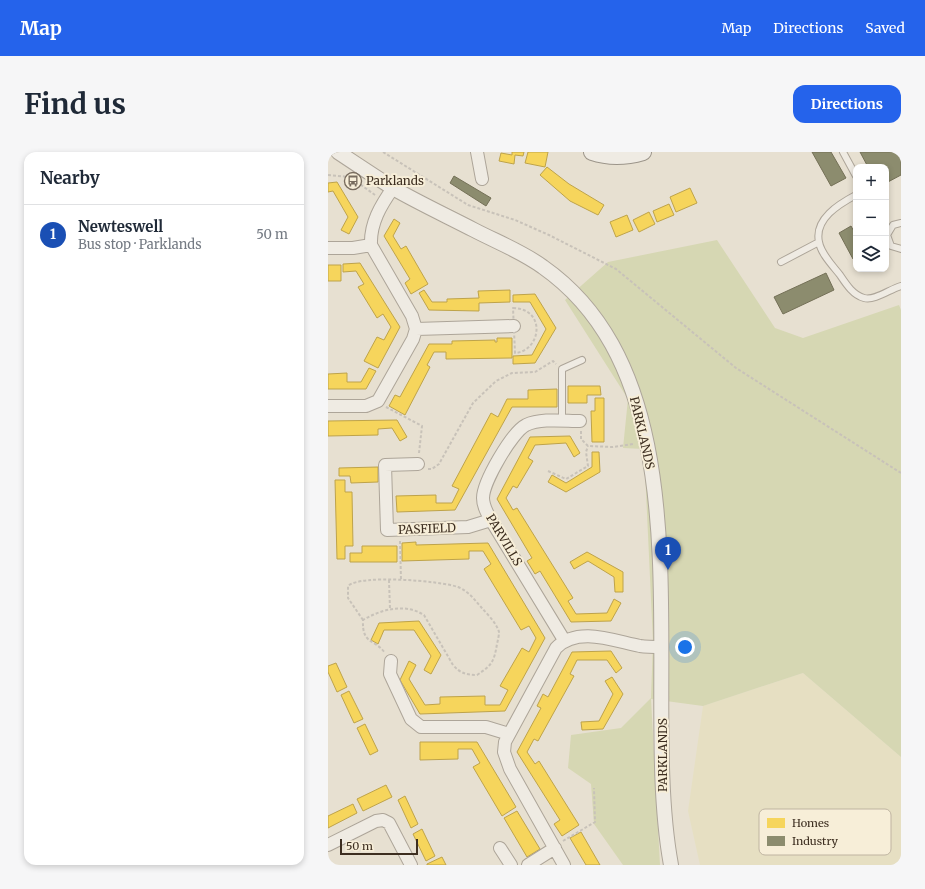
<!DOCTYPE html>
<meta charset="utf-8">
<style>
:root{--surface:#fff;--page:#f6f6f7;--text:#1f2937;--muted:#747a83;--line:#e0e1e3;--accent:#2563eb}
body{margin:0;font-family:Merriweather,serif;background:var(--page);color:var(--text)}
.controls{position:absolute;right:12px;top:12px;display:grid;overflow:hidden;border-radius:8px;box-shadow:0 2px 6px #0003}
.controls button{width:36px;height:36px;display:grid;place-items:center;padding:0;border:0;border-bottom:1px solid var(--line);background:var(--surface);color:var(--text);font:20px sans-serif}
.scale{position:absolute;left:12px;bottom:10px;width:78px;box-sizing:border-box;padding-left:4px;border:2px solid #3d2e20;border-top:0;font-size:11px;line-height:14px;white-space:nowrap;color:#3d2e20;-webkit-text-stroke:3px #f7eed8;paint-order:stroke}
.you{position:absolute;left:357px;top:495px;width:14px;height:14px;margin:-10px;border:3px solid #fff;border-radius:50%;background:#1a73e8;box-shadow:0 0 0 6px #1a73e833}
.badge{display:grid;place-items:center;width:26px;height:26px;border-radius:50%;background:var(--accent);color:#fff;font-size:13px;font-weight:700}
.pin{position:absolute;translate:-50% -33px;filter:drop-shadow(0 1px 2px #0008)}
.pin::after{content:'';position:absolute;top:21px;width:14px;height:12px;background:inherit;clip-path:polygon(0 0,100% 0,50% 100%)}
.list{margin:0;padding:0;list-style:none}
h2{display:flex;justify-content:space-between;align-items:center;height:52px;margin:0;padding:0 16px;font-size:17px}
h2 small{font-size:13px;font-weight:400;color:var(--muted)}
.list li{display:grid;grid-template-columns:26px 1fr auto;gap:12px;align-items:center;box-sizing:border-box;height:60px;padding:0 16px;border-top:1px solid var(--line)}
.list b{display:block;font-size:15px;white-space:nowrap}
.list p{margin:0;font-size:13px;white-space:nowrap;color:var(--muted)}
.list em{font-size:13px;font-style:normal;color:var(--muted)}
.icon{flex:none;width:22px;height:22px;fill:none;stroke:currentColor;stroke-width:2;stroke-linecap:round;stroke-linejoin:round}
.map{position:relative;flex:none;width:573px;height:713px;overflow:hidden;border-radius:12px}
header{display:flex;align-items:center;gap:24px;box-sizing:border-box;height:56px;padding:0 20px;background:var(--accent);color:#fff}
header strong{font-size:19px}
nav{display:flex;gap:22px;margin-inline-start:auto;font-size:14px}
.intro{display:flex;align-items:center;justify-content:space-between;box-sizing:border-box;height:96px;padding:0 24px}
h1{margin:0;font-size:28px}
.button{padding:10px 18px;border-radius:12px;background:var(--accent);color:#fff;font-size:14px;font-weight:700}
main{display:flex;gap:24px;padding:0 24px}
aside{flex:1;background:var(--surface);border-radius:12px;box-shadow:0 2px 6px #0003}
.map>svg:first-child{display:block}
.farmland{fill:#e6dfc2}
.green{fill:#d6d7b3}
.homes{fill:#f6d55c;stroke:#bea34a}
.industry{fill:#8c8c6e;stroke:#747057}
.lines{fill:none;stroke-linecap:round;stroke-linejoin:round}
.service-casing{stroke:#ada599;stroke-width:8}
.minor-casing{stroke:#ada599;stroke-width:14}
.tertiary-casing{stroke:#ada599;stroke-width:16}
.secondary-casing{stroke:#9c958a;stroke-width:18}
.path{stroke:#c8c2b9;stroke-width:2;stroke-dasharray:3 2;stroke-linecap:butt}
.service{stroke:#efebe3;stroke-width:6}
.minor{stroke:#efebe3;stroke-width:12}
.tertiary{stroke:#efebe3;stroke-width:14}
.secondary{stroke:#efebe3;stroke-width:16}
.labels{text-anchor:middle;stroke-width:4;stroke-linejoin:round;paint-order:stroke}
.poi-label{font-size:12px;fill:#3d2e20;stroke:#f7eed8;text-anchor:start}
.street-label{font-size:12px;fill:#3d2e20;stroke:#f7eed8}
.key{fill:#f7eed8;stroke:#bfb4a1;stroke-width:1}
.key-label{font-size:11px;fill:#3d2e20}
</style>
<header>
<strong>Map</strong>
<nav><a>Map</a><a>Directions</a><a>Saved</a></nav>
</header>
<div class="intro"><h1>Find us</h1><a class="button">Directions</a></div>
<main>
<aside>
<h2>Nearby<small></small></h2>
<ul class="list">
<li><span class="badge" style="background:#1a4fb4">1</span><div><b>Newteswell</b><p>Bus stop · Parklands</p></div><em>50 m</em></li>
</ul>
</aside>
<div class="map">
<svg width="573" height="713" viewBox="0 0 573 713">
<rect width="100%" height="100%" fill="#e7e0d1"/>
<path class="farmland" d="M 475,521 L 573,605 L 573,713 L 372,713 L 360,659 L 375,554 Z"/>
<path class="green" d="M 389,88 L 447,176 L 475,186 L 571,153 L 573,158 L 573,605 L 475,521 L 375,554 L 323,547 L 332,713 L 295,713 L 266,672 L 263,632 L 240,616 L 243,583 L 293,576 L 323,546 L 325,490 L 316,297 L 295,296 L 300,247 L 237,148 L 280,110 Z"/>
<path class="homes" d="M 184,0 L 196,0 L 195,4 L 187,3 L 186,12 L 171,9 L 173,1 L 184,3 Z
M 200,0 L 220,0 L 217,15 L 197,11 Z
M 219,15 L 241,32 L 276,53 L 270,63 L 242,49 L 212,23 Z
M 9,30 L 30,65 L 21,82 L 13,78 L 20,65 L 5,39 L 0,40 L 0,31 Z
M 362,36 L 369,51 L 348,60 L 342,45 Z
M 341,52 L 346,63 L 329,70 L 325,59 Z
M 321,60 L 327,72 L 311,80 L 305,68 Z
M 299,63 L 305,78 L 288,85 L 282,70 Z
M 66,67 L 72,71 L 65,84 L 73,97 L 78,94 L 100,132 L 83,142 L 77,131 L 82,127 L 56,84 Z
M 32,111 L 72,175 L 50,216 L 36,209 L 49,185 L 56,188 L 63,175 L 55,162 L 49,166 L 30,135 L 36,132 L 28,119 L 15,120 L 15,112 Z
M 0,113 L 13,113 L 13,129 L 0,129 Z
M 96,138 L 104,150 L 119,150 L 119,147 L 151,146 L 150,139 L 182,138 L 182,150 L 151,151 L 151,159 L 101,158 L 91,141 Z
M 207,142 L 228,176 L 207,211 L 185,212 L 185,204 L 204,203 L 218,177 L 202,150 L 185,150 L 185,143 Z
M 169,186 L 184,186 L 184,206 L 118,207 L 118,200 L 106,200 L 99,213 L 102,215 L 77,263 L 61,254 L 67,243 L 72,245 L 101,192 L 124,192 L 124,189 L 167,188 L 167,190 L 169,190 Z
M 41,216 L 48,219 L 38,237 L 0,237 L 0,222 L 19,221 L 19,230 L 33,230 Z
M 240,234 L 272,234 L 273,243 L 259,243 L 259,251 L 240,251 Z
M 229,237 L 229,255 L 184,255 L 127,358 L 69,360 L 68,344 L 108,343 L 108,351 L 124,351 L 131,337 L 124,334 L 163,261 L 170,265 L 179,247 L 200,247 L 200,238 Z
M 267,246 L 276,246 L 276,290 L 264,290 L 263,259 L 267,259 Z
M 69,268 L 79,285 L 72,289 L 64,276 L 50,277 L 50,283 L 0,284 L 0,269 Z
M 242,284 L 252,301 L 246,305 L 238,291 L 207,293 L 200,306 L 205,309 L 189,336 L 185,334 L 178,346 L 185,358 L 189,356 L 245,446 L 240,449 L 248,462 L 279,461 L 286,447 L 293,451 L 283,469 L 243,470 L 212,419 L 207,422 L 199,409 L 204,406 L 169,347 L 202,285 Z
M 264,300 L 271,300 L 272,320 L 238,340 L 220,330 L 224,323 L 238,331 L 264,315 Z
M 50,315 L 50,330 L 23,331 L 22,324 L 11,324 L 11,316 Z
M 7,328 L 17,328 L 17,340 L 24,340 L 25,394 L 17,394 L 17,407 L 9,407 Z
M 88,390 L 88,393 L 160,391 L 217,486 L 177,559 L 92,562 L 72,528 L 81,509 L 88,513 L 81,527 L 97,553 L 112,552 L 112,545 L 157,544 L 157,553 L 172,553 L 180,538 L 172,534 L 194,496 L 201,500 L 208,486 L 201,474 L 193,478 L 156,417 L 163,412 L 155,399 L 141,399 L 141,407 L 74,409 L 74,391 Z
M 34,394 L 69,394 L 69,410 L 22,410 L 22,401 L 34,401 Z
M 259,400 L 295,420 L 295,440 L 287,440 L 286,425 L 260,409 L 246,417 L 242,410 Z
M 91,469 L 113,503 L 103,522 L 96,518 L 103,504 L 86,478 L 56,478 L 50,492 L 43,488 L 51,471 Z
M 283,499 L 294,516 L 288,521 L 279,508 L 249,508 L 242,522 L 246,524 L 210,589 L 206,587 L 199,600 L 207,612 L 211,609 L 251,673 L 234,684 L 226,672 L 232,668 L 189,600 L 213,556 L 209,554 L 215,542 L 220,545 L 244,500 Z
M 8,511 L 19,535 L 9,540 L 0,520 L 0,514 Z
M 284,525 L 295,542 L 275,577 L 254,578 L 253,570 L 271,569 L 285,542 L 277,529 Z
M 21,539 L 35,567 L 26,571 L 13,543 Z
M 37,572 L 50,599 L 42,603 L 29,576 Z
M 92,590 L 149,590 L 188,655 L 174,664 L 145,615 L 152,611 L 144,597 L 130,597 L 130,607 L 92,608 Z
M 58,633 L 64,645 L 35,659 L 29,647 Z
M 77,644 L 90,672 L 83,676 L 70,648 Z
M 25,652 L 29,661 L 0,676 L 0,664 Z
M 189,659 L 212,697 L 199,705 L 176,666 Z
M 94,677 L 107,704 L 98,709 L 85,682 Z
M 253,680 L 272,713 L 258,713 L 242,686 Z
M 114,705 L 118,713 L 99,713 L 99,712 Z"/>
<path class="industry" d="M 484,0 L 503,0 L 518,26 L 503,34 Z
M 532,0 L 573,0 L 573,23 L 558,31 L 558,15 L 540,15 Z
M 126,24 L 163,46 L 158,54 L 122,31 Z
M 523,74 L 528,83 L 528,106 L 525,107 L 511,81 Z
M 498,121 L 506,138 L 455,162 L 446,145 Z"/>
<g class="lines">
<g class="service-casing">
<path id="service" d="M 515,0 L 528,24
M 528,43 C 511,52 486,67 491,90 C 493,102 505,114 512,123 C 518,132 525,143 536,146 C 547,149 562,137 573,134
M 573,71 L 565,73 L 559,83 L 563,94 L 573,97
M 453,110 L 491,90
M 234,269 L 234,217 L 254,208"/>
</g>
<g class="minor-casing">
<path id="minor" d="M 149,0 L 154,27
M 0,96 L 25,96 L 43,93
M 88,177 L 186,174
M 0,254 L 38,254 L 50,249 L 85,187 L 88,177 L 84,164 L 43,93 C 42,71 53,53 65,36
M 90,312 L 57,313 L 59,378 L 140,375 L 163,368
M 236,488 L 163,368 C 159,361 155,354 155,346 C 155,330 184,280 198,273 C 213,266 236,269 252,269
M 63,509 L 62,522 L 83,567 L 93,575 L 158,575 L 181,582
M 0,693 L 48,669 L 55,668 L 61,671 L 83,713
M 172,696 L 183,713
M 200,713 L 227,696
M 236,713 L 182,617 L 176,600 L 177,590 L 228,496 C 250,474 286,489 312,494 C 319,495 327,495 334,495"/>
</g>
<g class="tertiary-casing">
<path id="tertiary" d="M 10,0 C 28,12 46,24 65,36 C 91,51 119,64 146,78 C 169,90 195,100 215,115 C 387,236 310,535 343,713"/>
</g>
<g class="secondary-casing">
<path id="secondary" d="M 264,0 C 282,6 298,5 315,0"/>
</g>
<path class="path" d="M 55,0 L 140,53 L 187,68 L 221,83 L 288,117 L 408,216 L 573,321
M 0,23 L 22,25 L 47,43
M 185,156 C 219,157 213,199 187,201 Z
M 58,255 L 94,274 L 91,301
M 253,279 L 253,287 L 260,294 L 285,295 L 305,292
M 100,317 L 104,317 L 111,312 L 145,251 L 168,229 L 184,221 L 207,220 L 225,209 L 228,212
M 220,319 L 238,327 L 260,314 L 258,300 L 260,294
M 72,389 L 73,428
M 61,428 L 62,457
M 35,468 L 20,446 L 20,434 C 32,422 113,429 130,435 C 140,439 146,447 153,455 C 159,462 168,470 171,480 C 171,483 170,488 169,492 C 166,510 164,513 149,523 C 138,523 132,521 125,513 L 96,463 C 77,451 54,457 35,468 C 34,493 46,486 57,501
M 235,689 L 267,670 L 266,636"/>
<use href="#service" class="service"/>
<use href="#minor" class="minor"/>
<use href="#tertiary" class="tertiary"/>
<use href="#secondary" class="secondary"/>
</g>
<defs>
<g id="bus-ring" transform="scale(0.9)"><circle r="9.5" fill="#f7eed8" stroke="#786c5e" stroke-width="1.5"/><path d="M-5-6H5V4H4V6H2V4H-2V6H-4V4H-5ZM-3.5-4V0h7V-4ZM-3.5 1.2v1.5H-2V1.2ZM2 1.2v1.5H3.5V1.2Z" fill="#786c5e"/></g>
</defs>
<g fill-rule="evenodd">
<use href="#bus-ring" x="25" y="29"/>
</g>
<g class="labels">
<g class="poi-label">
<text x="38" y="33">Parklands</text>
</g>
<g class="street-label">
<text transform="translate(314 281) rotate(77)" y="4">PARKLANDS</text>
<text transform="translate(99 377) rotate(-2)" y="4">PASFIELD</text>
<text transform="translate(176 388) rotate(59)" y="4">PARVILLS</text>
<text transform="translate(335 603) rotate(-90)" y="4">PARKLANDS</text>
</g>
</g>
<rect x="431" y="657" width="132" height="46" rx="6" class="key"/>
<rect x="439" y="666" width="18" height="10" fill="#f6d55c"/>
<rect x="439" y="684" width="18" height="10" fill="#8c8c6e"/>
<g class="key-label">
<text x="464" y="675">Homes</text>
<text x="464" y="693">Industry</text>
</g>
</svg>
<div class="controls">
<button>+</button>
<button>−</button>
<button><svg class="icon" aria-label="layers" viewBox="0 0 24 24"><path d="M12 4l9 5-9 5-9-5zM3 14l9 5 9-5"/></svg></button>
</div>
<div class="scale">50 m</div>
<div class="you"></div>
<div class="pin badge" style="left:340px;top:418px;background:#1a4fb4">1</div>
</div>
</main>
